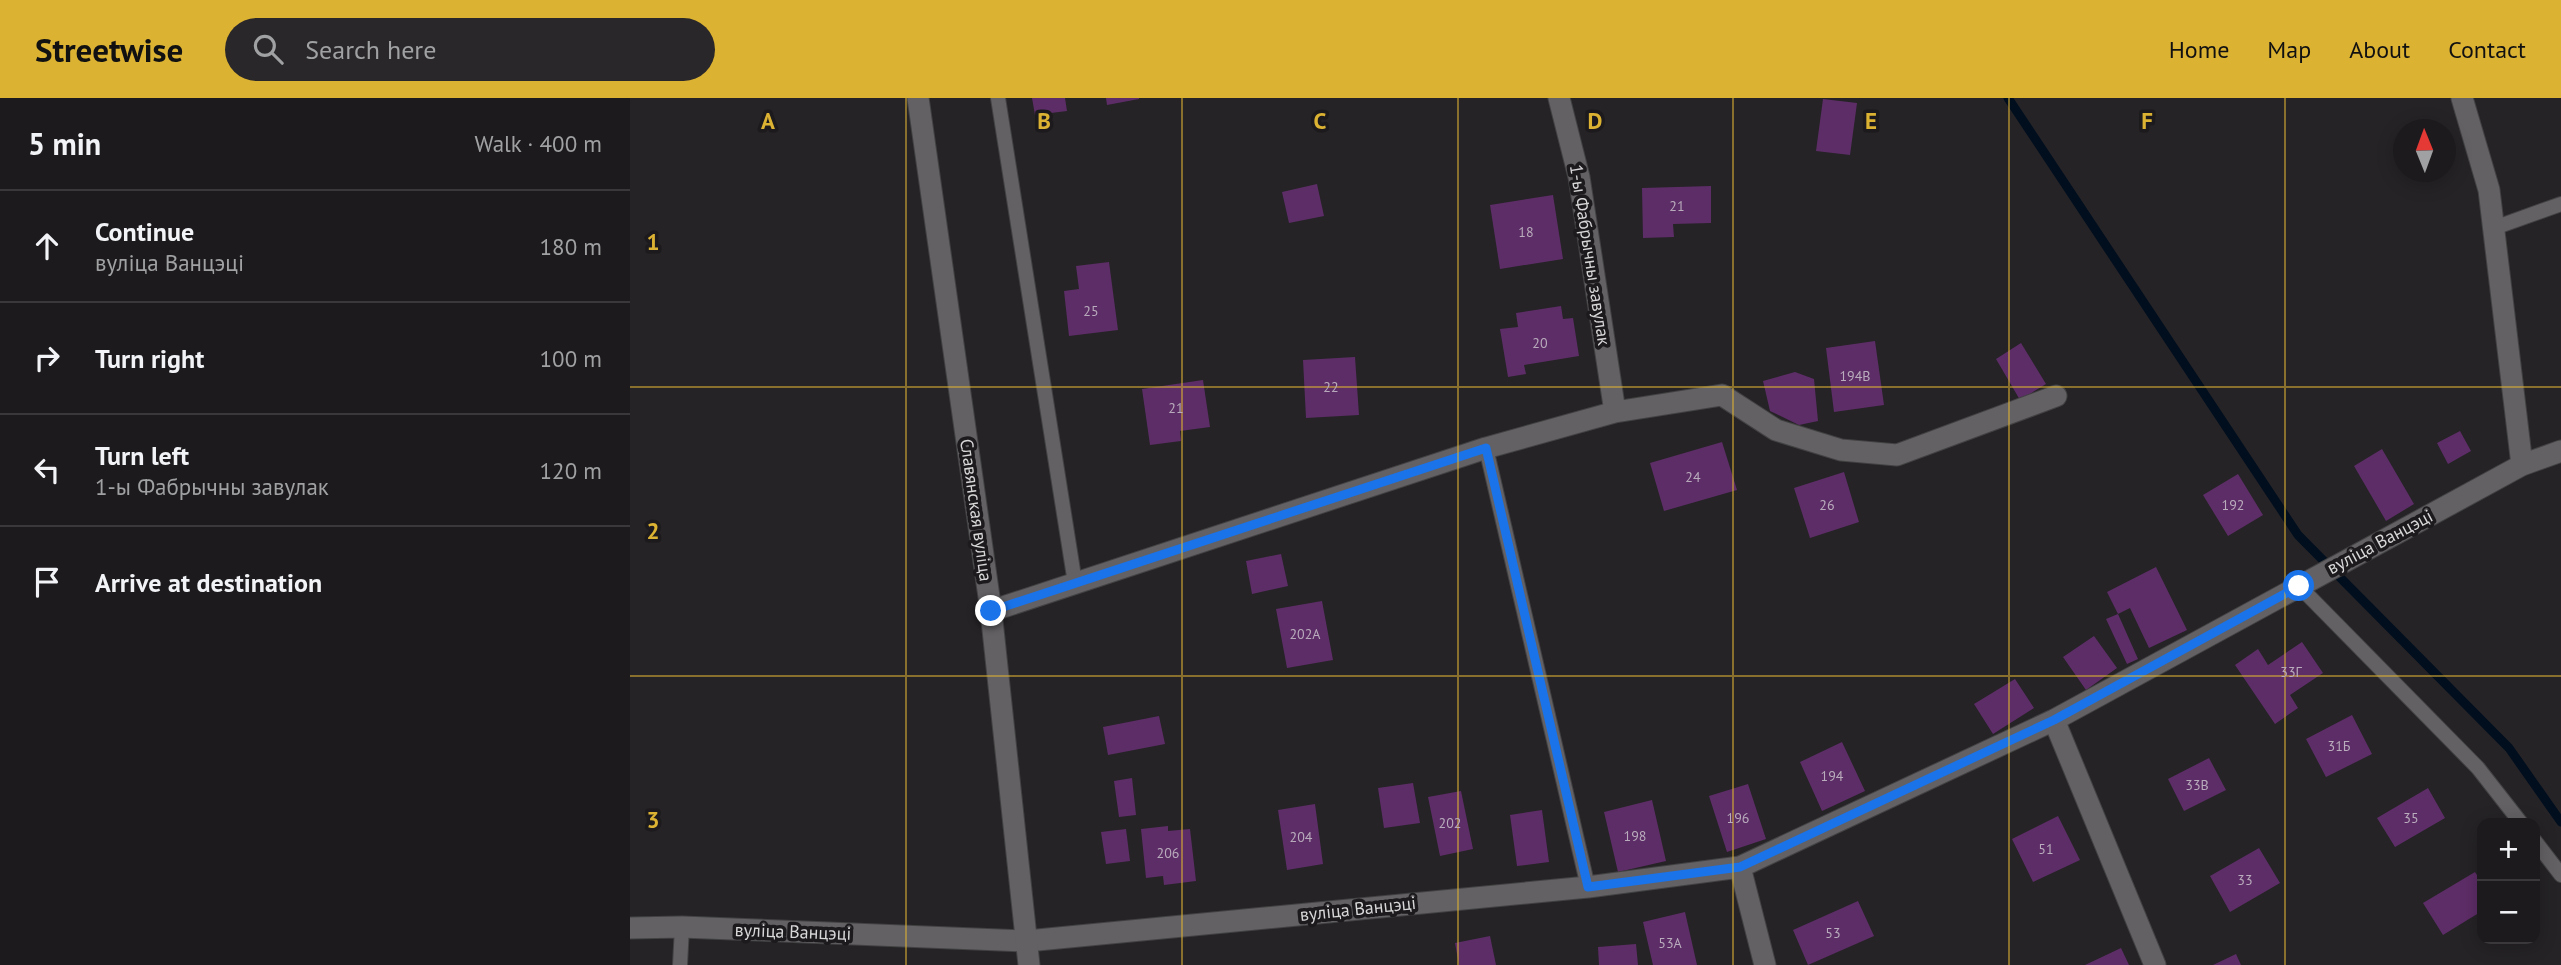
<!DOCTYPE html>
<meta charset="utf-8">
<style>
:root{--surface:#1c1a1c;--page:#292729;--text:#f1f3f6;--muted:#a0a1a3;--line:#3a383b;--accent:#dcb233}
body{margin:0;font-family:"PT Sans",sans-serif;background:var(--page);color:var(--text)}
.controls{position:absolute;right:21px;bottom:21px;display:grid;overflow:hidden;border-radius:14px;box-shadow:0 4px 18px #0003}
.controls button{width:63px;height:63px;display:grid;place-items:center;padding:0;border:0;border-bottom:2px solid var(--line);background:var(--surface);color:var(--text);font:35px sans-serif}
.compass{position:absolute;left:1763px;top:21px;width:63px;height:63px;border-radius:50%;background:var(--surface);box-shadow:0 4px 18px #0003;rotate:359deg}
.stop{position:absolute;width:21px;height:21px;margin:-16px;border:5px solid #1a73e8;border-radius:50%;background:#fff}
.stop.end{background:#1a73e8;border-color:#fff;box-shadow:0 2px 7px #0008}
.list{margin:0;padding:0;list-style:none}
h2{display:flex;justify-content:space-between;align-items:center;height:91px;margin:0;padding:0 28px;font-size:30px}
h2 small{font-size:23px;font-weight:400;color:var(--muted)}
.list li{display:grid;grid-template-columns:46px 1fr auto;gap:21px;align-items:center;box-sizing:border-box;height:112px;padding:0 28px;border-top:2px solid var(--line)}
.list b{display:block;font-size:26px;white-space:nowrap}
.list p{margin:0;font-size:23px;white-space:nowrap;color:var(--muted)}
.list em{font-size:23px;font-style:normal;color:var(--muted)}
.icon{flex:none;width:38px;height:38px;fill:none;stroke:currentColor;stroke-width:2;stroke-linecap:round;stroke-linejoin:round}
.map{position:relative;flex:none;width:1931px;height:867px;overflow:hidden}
header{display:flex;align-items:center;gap:42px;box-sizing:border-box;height:98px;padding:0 35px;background:var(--accent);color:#111}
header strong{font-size:33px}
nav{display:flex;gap:38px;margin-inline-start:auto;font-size:24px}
.search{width:490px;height:63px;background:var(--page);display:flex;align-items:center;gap:18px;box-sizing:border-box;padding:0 24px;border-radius:38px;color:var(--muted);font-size:26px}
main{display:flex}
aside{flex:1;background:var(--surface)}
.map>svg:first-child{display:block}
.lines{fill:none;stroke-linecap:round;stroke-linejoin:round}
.stream{stroke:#000e1e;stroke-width:9}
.building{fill:#5d2d67}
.service-casing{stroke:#434243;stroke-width:16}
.minor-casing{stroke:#434243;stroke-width:23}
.tertiary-casing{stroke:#434243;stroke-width:23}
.service{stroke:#636164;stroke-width:14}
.minor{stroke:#636164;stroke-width:21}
.tertiary{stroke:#636164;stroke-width:21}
.route{stroke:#1a73e8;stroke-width:9}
.grid{fill:none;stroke:#dcb233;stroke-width:2;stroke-opacity:0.55}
.labels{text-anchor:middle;stroke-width:7;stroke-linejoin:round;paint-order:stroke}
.number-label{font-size:14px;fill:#b9acbc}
.street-label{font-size:18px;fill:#d8d7d8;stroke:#1c1a1c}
.grid-label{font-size:23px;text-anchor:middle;font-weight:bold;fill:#dcb233;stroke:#1c1a1c;stroke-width:7;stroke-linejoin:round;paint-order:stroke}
</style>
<header>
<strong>Streetwise</strong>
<div class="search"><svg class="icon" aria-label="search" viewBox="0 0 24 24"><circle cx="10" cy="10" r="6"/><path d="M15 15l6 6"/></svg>Search here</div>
<nav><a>Home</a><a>Map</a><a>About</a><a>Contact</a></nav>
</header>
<main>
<aside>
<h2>5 min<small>Walk · 400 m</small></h2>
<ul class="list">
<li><svg class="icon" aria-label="ahead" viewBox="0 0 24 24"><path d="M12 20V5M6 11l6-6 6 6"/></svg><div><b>Continue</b><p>вуліца Ванцэці</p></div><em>180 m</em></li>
<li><svg class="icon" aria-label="right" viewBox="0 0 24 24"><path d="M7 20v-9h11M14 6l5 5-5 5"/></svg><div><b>Turn right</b></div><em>100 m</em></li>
<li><svg class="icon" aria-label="left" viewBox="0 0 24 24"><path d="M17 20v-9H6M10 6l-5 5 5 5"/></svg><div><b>Turn left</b><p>1-ы Фабрычны завулак</p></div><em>120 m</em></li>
<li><svg class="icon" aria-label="arrive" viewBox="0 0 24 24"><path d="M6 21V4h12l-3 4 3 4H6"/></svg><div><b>Arrive at destination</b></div></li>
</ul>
</aside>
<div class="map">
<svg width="1931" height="867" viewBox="0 0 1931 867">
<rect width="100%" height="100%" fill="#252326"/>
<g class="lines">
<path class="stream" d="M 1378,0 L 1668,437 L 1879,650 L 1931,724"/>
</g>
<path class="building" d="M 402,0 L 435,0 L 437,13 L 405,17 Z
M 476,0 L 509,0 L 509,1 L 477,7 Z
M 1193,1 L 1227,5 L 1220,57 L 1186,53 Z
M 687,86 L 694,118 L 659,125 L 652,94 Z
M 1081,88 L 1081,125 L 1043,126 L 1044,139 L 1013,140 L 1012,90 Z
M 923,97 L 933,161 L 870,171 L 860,107 Z
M 479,164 L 488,232 L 439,238 L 434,193 L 449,191 L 446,168 Z
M 931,208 L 933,221 L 943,220 L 949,258 L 894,267 L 896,276 L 878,279 L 870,231 L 888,229 L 886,215 Z
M 1245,243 L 1254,307 L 1204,314 L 1196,250 Z
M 1391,245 L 1416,286 L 1390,302 L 1366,261 Z
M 725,259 L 729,317 L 676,320 L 673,262 Z
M 1165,274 L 1184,281 L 1188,323 L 1169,327 L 1140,313 L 1133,283 Z
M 573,282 L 580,329 L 550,333 L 551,343 L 520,347 L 512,291 Z
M 1830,333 L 1841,353 L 1818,366 L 1807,345 Z
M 1092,344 L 1107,392 L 1034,413 L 1020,365 Z
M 1752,351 L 1784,406 L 1756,423 L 1724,368 Z
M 1214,374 L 1229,424 L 1180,440 L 1164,390 Z
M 1608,376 L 1633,417 L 1598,438 L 1573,397 Z
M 651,456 L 658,488 L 622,496 L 616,463 Z
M 1526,469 L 1557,532 L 1519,550 L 1500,510 L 1488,516 L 1477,494 Z
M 692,503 L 703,562 L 657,570 L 646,511 Z
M 1488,516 L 1508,561 L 1497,566 L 1476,521 Z
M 1464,538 L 1487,570 L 1456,592 L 1433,559 Z
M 1672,544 L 1693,575 L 1660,597 L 1668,610 L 1645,626 L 1605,567 L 1628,551 L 1638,567 Z
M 1385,581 L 1404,610 L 1363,636 L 1344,606 Z
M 1722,617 L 1742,656 L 1696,679 L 1676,641 Z
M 529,618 L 535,646 L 478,657 L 473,629 Z
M 1212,644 L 1235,693 L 1192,713 L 1170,664 Z
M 1579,660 L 1596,692 L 1554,713 L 1538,681 Z
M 502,680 L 506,717 L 489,719 L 484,683 Z
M 783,685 L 790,725 L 754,730 L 748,690 Z
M 1118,686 L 1136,741 L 1097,754 L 1079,698 Z
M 1798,690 L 1815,720 L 1765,749 L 1747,720 Z
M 831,693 L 843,751 L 810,758 L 798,699 Z
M 1022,702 L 1036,763 L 988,774 L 974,714 Z
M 685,706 L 693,766 L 657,772 L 648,712 Z
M 912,712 L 919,764 L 887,768 L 880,717 Z
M 1428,718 L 1450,762 L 1403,784 L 1382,741 Z
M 538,728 L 538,733 L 560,731 L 566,783 L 534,787 L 533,778 L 516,780 L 511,731 Z
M 496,731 L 500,763 L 476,766 L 471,734 Z
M 1629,750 L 1650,785 L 1600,814 L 1580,778 Z
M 1845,774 L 1852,785 L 1852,813 L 1813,837 L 1793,805 Z
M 1228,803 L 1244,838 L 1178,867 L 1163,832 Z
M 1055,814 L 1067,867 L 1023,867 L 1013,824 Z
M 860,838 L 866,867 L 829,867 L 825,845 Z
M 1006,846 L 1008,867 L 969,867 L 968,849 Z
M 1491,850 L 1499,867 L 1455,867 Z
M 1606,856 L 1611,867 L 1583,867 Z"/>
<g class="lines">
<g class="service-casing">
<path id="service" d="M 368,0 L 445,485
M 1864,130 L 1931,106
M 856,350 L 958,789
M 1669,488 L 1848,670 L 1891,725
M 1905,743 L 1931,777
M 50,867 L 52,829"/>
</g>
<g class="minor-casing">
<path id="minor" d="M 929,0 L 949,79 L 985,314 L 1092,297 L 1146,332 L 1211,352 L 1267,357 L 1426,298
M 1832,0 L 1859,92 L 1892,367
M 361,513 L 856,350 L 985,314
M 1424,622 L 1525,867
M 1110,769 L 1135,867
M 0,830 L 52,829 L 397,843 L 958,789 L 1110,769 L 1424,622 L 1892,367 L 1931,353"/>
</g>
<g class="tertiary-casing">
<path id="tertiary" d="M 288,0 L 361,513 L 399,867"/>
</g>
<use href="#service" class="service"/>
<use href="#minor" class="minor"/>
<use href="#tertiary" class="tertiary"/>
</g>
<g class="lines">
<path class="route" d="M 361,513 L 856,350 L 958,789 L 1110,769 L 1424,622 L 1669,488"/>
</g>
<path class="grid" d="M 276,0 L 276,867M 552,0 L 552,867M 828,0 L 828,867M 1103,0 L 1103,867M 1379,0 L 1379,867M 1655,0 L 1655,867M 0,289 L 1931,289M 0,578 L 1931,578"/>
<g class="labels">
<g class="number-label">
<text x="1047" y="113">21</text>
<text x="896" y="139">18</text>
<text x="461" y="218">25</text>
<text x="910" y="250">20</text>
<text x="1225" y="283">194В</text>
<text x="701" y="294">22</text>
<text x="546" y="315">21</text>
<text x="1063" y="384">24</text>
<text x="1197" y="412">26</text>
<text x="1603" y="412">192</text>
<text x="675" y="541">202А</text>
<text x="1661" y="579">33Г</text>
<text x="1709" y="653">31Б</text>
<text x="1202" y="683">194</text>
<text x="1567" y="692">33В</text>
<text x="1108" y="725">196</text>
<text x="1781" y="725">35</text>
<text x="820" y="730">202</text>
<text x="1005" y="743">198</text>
<text x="671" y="744">204</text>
<text x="1416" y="756">51</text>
<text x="538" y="760">206</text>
<text x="1615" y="787">33</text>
<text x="1203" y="840">53</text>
<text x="1040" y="850">53А</text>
</g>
<g class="street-label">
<text transform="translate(960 157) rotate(81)" y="6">1-ы Фабрычны завулак</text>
<text transform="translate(346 412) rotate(82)" y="6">Славянская вуліца</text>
<text transform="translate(1750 444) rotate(-28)" y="6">вуліца Ванцэці</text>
<text transform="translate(728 811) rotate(-6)" y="6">вуліца Ванцэці</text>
<text transform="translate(163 834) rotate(2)" y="6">вуліца Ванцэці</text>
</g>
</g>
<g class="grid-label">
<text x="138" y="31">A</text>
<text x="414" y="31">B</text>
<text x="690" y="31">C</text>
<text x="965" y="31">D</text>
<text x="1241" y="31">E</text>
<text x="1517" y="31">F</text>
<text x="23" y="152">1</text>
<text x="23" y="441">2</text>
<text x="23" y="730">3</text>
</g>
</svg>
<div class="controls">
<button>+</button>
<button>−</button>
</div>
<svg class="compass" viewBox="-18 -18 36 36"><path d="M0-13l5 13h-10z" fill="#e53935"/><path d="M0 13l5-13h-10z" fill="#a0a1a3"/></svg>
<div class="stop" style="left:1669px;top:488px"></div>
<div class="stop end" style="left:361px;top:513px"></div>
</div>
</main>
